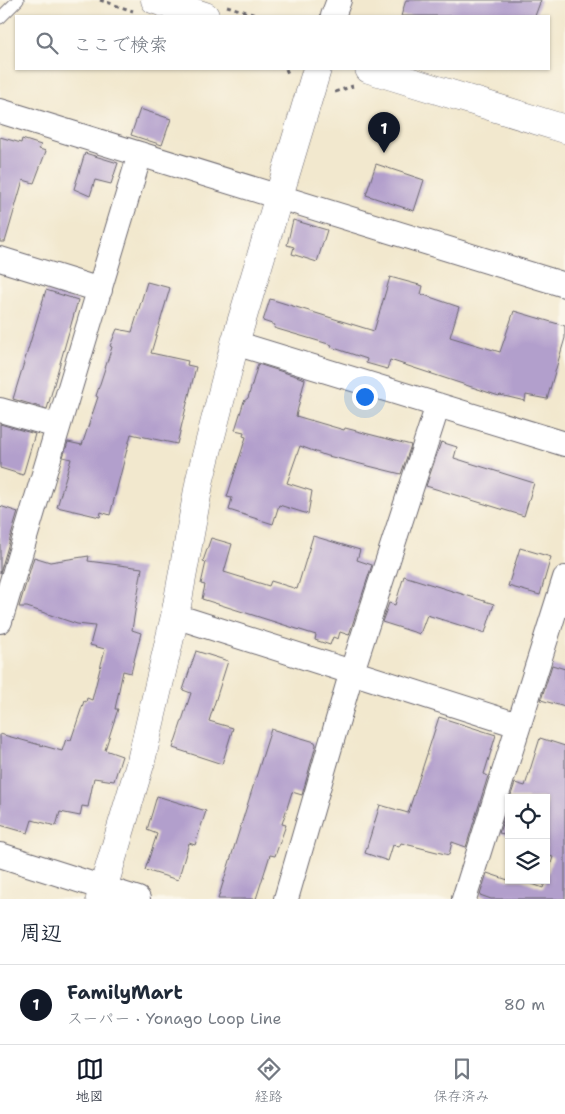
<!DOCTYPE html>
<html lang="ja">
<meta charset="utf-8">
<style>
:root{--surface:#fff;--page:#f2f2f3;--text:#1f2937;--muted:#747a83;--line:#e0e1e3;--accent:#111827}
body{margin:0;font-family:"Shantell Sans","Klee One",sans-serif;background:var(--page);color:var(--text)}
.controls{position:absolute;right:15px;bottom:15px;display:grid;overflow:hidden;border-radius:0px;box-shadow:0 1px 4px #0004}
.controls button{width:45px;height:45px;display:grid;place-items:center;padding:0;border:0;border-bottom:1px solid var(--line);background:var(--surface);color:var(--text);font:25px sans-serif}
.you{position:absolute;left:364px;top:396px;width:18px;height:18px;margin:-12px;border:4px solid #fff;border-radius:50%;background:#1a73e8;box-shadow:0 0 0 8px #1a73e833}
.badge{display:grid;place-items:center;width:32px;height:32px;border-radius:50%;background:var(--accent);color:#fff;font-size:16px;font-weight:700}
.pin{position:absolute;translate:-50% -41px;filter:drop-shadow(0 1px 2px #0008)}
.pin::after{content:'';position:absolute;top:26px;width:18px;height:15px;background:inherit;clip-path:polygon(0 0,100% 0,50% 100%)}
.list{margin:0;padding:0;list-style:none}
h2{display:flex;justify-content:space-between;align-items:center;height:65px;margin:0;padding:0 20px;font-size:21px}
h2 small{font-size:16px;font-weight:400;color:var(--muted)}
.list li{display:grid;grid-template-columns:32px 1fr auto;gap:15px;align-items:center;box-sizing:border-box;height:80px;padding:0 20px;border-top:1px solid var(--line)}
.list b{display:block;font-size:19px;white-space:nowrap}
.list p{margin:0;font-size:16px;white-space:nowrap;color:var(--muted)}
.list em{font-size:16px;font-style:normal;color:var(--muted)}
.icon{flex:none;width:28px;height:28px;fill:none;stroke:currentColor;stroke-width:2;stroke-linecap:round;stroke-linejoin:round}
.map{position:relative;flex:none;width:565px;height:899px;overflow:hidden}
.search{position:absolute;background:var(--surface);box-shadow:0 1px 4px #0004;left:15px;right:15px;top:15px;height:55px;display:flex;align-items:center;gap:12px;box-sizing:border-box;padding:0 18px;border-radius:0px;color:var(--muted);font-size:19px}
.sheet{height:145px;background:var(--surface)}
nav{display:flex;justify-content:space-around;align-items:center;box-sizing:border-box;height:70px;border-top:1px solid var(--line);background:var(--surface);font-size:14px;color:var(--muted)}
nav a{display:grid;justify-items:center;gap:2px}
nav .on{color:var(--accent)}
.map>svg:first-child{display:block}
.building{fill:#b29fcc}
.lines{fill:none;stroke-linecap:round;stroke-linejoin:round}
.service-casing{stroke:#6b676e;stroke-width:13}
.minor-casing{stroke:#6b676e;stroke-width:26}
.tertiary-casing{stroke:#6b676e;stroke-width:29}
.secondary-casing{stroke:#6b676e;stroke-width:29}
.path{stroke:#6b676e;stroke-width:3;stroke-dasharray:4 4;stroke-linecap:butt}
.service{stroke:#fff;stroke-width:11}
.minor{stroke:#fff;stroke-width:24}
.tertiary{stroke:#fff;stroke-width:28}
.secondary{stroke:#fff;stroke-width:28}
</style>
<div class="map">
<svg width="565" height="899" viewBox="0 0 565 899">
<rect width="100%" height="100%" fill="#fbf7ec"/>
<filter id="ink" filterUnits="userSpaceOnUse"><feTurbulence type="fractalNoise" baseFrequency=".02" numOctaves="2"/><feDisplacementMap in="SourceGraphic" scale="10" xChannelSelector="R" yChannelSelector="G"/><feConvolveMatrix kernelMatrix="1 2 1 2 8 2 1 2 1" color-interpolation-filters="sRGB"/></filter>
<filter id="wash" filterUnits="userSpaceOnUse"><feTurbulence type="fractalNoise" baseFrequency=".0096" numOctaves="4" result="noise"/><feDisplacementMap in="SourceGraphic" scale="20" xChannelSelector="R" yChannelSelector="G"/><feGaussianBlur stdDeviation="1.12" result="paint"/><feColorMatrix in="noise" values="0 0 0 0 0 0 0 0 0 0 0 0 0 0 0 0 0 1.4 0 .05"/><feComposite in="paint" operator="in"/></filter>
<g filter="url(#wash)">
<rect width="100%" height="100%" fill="#f2e8ce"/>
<g id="blocks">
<path class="building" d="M 406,0 L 541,0 L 535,16 L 401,16 Z
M 140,109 L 171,119 L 162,145 L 131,135 Z
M 0,137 L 21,143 L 22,139 L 41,145 L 39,149 L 46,151 L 34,183 L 23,180 L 5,242 L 0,242 Z
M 85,153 L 118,163 L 111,184 L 95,180 L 90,196 L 74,189 Z
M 376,164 L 424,180 L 414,211 L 366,195 Z
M 293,220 L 327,230 L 317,262 L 292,254 L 294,247 L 287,245 Z
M 390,277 L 423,286 L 421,294 L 459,307 L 450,337 L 500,352 L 514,311 L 565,326 L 565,338 L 547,399 L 526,395 L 525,401 L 500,395 L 499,396 L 390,360 L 387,369 L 366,363 L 367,359 L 331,347 L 332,345 L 274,328 L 275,325 L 263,321 L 270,299 L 374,331 Z
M 147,282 L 170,288 L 151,353 L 188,361 L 187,365 L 196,367 L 177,444 L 131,434 L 110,515 L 101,512 L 100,517 L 57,507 L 71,459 L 63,457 L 68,442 L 82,445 L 98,397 L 96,396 L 112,347 L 110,346 L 117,329 L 132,332 Z
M 46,290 L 78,300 L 47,409 L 13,399 Z
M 258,364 L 305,379 L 296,416 L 344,430 L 345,428 L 411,445 L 401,474 L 324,455 L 300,446 L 287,483 L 312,491 L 308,514 L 279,505 L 273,524 L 229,510 L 232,498 L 227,497 L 246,437 L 243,436 L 244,432 L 235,430 L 244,401 L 248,398 Z
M 0,424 L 35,434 L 23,475 L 0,468 Z
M 441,442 L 457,447 L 454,458 L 534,483 L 524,516 L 426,486 Z
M 0,506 L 18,512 L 0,573 Z
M 313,536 L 360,550 L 357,560 L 372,565 L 349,635 L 340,632 L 338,639 L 333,637 L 330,645 L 315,640 L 316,635 L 202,599 L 205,585 L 201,584 L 206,562 L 203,561 L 211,538 L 232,544 L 224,572 L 269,586 L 271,581 L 297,589 Z
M 520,548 L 551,557 L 540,595 L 508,586 Z
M 89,556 L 88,561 L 142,568 L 132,630 L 141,633 L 131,673 L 123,671 L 115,709 L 118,709 L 105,750 L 122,756 L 114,781 L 94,778 L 88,807 L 82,806 L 80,816 L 60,812 L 56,826 L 32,820 L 28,833 L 0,825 L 0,734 L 62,751 L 66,739 L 71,740 L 84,701 L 86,702 L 87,698 L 92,700 L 105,649 L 90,645 L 95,626 L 77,624 L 27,607 L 19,607 L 34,557 L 50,562 Z
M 404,576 L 494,604 L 485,633 L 427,615 L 420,634 L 382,622 L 389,603 L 395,605 Z
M 196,651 L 228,661 L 209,721 L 233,728 L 222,764 L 173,748 L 191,693 L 183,690 Z
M 552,665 L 565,669 L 565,707 L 541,700 Z
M 439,717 L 496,735 L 484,774 L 488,776 L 466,847 L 452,842 L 449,855 L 401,843 L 399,847 L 393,845 L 388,861 L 365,853 L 380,805 L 408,813 Z
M 271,729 L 315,742 L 316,745 L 302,795 L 292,792 L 282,824 L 286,825 L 275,856 L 270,855 L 256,899 L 218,899 Z
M 540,738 L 565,746 L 565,899 L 491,899 L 480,895 L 487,873 L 508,880 L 522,880 L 543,888 L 546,880 L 553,857 L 546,855 L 546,798 L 510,798 L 515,783 L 525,786 Z
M 157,796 L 206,811 L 195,845 L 189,843 L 178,880 L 145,870 L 157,834 L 147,830 Z
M 509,803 L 509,835 L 499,833 Z"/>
</g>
</g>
<g filter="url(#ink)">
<use href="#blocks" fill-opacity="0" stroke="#6b676e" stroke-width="1"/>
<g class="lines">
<g class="service-casing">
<path id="service" d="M 0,18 L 18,0"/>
</g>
<g class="minor-casing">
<path id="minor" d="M 333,16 L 339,0
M 0,111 L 565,285
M 0,259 L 100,290
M 235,343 L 565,444
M 0,410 L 57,426
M 175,616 L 518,725
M 0,621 L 140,154
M 0,855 L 138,899
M 286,899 L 352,671 L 438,405
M 464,899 L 565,578"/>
</g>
<g class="tertiary-casing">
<path id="tertiary" d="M 100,899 L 141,761 L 175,616 L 200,479 L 235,343 L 317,69"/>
</g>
<g class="secondary-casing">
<path id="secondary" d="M 155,0 L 205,16
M 369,69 L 565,129"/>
</g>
<path class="path" d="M 100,0 L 133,11
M 227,6 L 259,16
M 286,69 L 289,76
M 335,92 L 353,86"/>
<use href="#service" class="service"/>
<use href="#minor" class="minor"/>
<use href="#tertiary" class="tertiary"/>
<use href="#secondary" class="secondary"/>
</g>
</g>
</svg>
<div class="controls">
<button><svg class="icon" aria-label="locate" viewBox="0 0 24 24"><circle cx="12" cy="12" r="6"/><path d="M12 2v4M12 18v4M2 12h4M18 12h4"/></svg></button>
<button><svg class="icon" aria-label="layers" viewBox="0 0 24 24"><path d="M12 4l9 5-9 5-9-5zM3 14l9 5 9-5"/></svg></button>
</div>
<div class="you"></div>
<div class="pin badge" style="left:384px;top:153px">1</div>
<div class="search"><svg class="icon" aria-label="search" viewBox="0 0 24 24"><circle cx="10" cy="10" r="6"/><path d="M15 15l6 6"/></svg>ここで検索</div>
</div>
<section class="sheet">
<h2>周辺<small></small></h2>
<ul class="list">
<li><span class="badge">1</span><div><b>FamilyMart</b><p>スーパー · Yonago Loop Line</p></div><em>80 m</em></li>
</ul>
</section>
<nav>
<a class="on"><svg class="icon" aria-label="map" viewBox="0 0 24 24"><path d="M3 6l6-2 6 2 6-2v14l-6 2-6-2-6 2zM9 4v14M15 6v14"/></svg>地図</a>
<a><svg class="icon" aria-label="directions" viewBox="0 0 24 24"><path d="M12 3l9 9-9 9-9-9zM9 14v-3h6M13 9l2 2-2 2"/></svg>経路</a>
<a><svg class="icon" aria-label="saved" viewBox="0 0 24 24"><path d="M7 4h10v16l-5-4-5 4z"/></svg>保存済み</a>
</nav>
